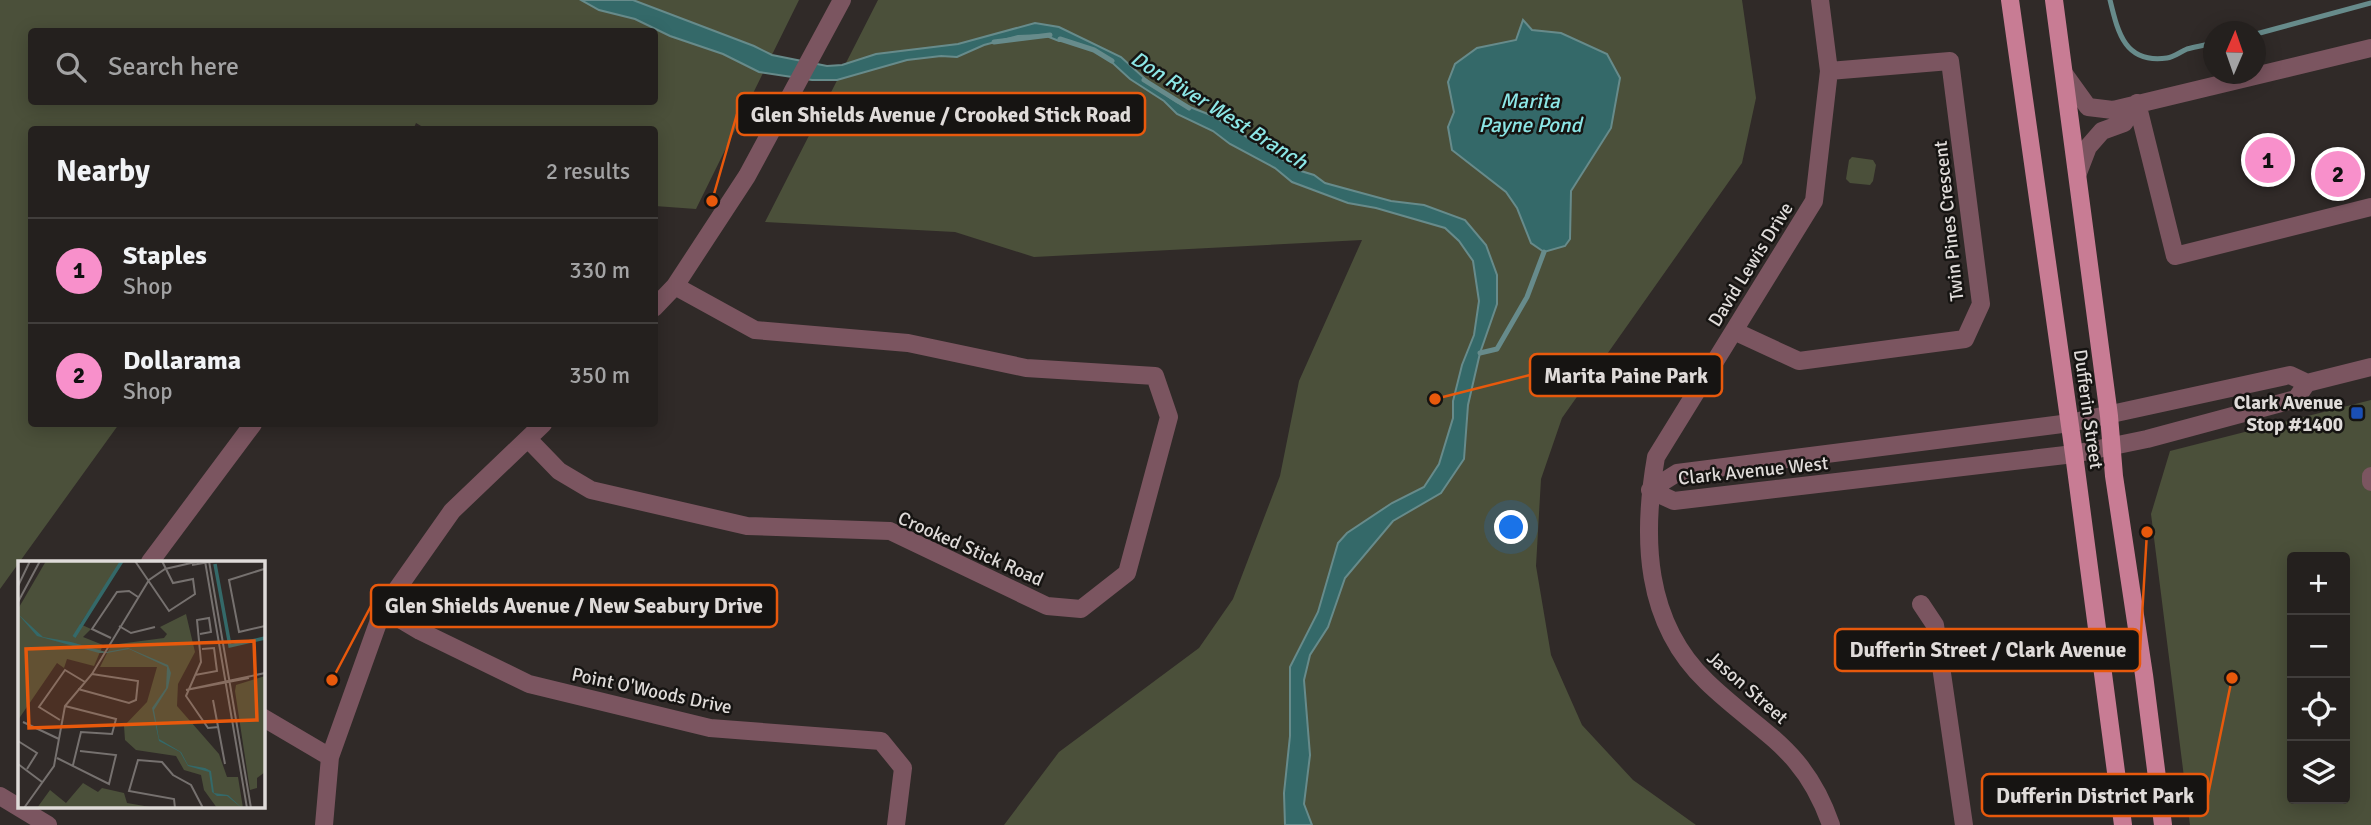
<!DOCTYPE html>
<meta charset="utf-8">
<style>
:root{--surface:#24201e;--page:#2c2827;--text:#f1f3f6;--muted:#a3a3a4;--line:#413e3c;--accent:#f890cb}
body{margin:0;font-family:Signika,sans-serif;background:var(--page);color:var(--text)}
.controls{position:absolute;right:21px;bottom:21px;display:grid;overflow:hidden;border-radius:7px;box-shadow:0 4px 18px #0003}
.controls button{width:63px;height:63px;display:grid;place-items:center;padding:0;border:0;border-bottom:2px solid var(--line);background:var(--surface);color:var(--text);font:35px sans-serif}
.compass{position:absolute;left:2203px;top:21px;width:63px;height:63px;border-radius:50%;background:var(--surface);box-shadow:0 4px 18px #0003;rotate:2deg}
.you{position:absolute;left:1512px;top:528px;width:24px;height:24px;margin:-18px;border:5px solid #fff;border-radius:50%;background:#1a73e8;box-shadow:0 0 0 10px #1a73e833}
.badge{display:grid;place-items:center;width:46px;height:46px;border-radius:50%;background:var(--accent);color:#111;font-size:23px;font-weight:700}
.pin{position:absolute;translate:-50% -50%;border:4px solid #fff;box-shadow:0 2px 7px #0006}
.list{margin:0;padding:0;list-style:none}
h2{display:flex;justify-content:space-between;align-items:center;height:91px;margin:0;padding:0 28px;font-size:30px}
h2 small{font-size:23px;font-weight:400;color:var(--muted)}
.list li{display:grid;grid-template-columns:46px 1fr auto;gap:21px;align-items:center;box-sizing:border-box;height:105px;padding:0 28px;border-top:2px solid var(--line)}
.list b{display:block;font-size:26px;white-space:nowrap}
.list p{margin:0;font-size:23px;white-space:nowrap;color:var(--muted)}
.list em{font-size:23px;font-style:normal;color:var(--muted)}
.icon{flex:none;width:38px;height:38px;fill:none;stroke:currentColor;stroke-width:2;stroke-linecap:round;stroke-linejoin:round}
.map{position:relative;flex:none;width:2371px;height:825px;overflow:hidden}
.search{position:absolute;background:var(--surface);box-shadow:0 4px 18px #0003;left:28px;top:28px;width:630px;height:77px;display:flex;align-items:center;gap:18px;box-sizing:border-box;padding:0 24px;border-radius:7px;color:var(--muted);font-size:26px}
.panel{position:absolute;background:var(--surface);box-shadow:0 4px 18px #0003;left:28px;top:126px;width:630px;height:301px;border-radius:7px}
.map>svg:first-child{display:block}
.green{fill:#4b503a;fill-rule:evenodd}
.water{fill:#346969;stroke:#678b8b;stroke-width:2}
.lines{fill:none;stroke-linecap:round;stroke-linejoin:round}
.stream{stroke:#678b8b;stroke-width:5}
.minor{stroke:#7b5560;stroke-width:18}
.major{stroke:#c87c94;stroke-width:18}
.transit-dot{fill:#1a4fb4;stroke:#161412;stroke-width:2.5}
.labels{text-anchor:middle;stroke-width:5;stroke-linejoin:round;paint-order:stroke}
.street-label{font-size:19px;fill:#dfdbd9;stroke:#161412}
.poi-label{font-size:19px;font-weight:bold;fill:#dfdbd9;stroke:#161412;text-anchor:end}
.water-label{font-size:21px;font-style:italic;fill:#8ce6e6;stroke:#161412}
.inset-river{fill:none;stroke:#346969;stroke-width:3.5}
.inset-road{fill:none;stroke:#76716f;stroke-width:2}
.view{fill:#e8590c;fill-opacity:0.15;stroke:#e8590c;stroke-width:3.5}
.inset-edge{fill:none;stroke:#dfdbd9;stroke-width:3.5}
.leader{fill:none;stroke:#e8590c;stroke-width:2.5}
.callout-dot{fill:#e8590c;stroke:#161412;stroke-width:2.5}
.callout{fill:#161412;stroke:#e8590c;stroke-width:2.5}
.callout-label{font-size:21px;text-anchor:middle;font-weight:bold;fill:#dfdbd9}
</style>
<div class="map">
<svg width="2371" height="825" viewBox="0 0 2371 825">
<rect width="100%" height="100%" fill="#302a28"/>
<path class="green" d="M 0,0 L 799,0 L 696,209 L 655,206 L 654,130 L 428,130 L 416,123 L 413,130 L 32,130 L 32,424 L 119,424 L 0,589 ZM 32,32 L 654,32 L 654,102 L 32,102 Z
M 878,0 L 1742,0 L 1756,98 L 1742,163 L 1562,418 L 1541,479 L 1536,566 L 1551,655 L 1582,725 L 1633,780 L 1696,825 L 1004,825 L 1059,752 L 1199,648 L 1233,599 L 1280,476 L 1299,381 L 1362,240 L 1034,257 L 955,232 L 765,222 Z
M 1852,157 L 1873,160 L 1876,165 L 1873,181 L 1870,185 L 1850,183 L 1846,179 L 1849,160 Z
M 2371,400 L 2371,825 L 2190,825 L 2151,514 L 2170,451 ZM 2292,557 L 2345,557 L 2345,799 L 2292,799 Z"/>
<path class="water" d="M 581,0 L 633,0 L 754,46 L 772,55 L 827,66 L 842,65 L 876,54 L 958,44 L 1035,23 L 1059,27 L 1121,57 L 1153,86 L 1177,102 L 1213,116 L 1301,171 L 1314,175 L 1325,183 L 1391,201 L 1424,205 L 1465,220 L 1486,245 L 1497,275 L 1497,304 L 1480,353 L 1468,405 L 1464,459 L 1441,493 L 1393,521 L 1345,578 L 1328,627 L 1310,655 L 1304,680 L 1310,755 L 1304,804 L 1312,825 L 1285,825 L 1284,793 L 1290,736 L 1290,667 L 1318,612 L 1338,543 L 1347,533 L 1392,503 L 1424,487 L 1439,464 L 1453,418 L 1453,401 L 1462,365 L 1474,335 L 1479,301 L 1473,261 L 1459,241 L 1445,228 L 1376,208 L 1348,203 L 1292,182 L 1275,168 L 1230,144 L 1213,131 L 1177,114 L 1164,101 L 1130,79 L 1104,55 L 1070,41 L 1059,41 L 1044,35 L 1018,36 L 984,45 L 957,57 L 941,56 L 907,60 L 837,80 L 812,80 L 759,72 L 723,54 L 670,36 L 635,19 L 599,10 Z
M 1523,20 L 1532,30 L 1561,33 L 1607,54 L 1620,78 L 1611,128 L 1571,191 L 1570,239 L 1565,246 L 1544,252 L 1531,243 L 1517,208 L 1506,192 L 1452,150 L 1448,127 L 1454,112 L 1448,82 L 1455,64 L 1477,48 L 1516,40 Z"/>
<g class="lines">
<path class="stream" d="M 2110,0 C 2118,33 2125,64 2167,58 C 2174,57 2180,52 2187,49 C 2195,47 2205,45 2214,43
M 2256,34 L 2371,3
M 1060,39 L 1094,50 L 1112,61
M 994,42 L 1050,35
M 1144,80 L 1189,108
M 1480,353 L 1497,349 L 1527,297 L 1544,252"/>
<path class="minor" d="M 1820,0 L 1829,71 L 1814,201 L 1656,457 C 1642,537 1644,622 1707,682 C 1761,734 1804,747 1831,825
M 2065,75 L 2088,107 L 2113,110 L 2371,48
M 2137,103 L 2175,256 L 2371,207
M 2078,173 L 2088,147 L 2102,131 L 2124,123 L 2137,103
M 654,308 L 675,286 L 747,176 L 842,0
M 1734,331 L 1799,361 L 1965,339 L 1981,304 L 1950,61 L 1829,71
M 528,439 L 559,471 L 591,490 L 747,526 L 890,531 L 1047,606 L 1081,609 L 1127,573 L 1169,417 L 1155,376 L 1026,368 L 908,343 L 755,330 L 675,286
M 2371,476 L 2371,482
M 1650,490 L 1677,473 L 2070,423 L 2290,375 L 2307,383 L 2371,367
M 1650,490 L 1674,501 L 2074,454 L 2147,439 L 2296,399 L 2307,383
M 150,562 L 253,424
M 1921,604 L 1935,625 L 1964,825
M 383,609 L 420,631 L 529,684 L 710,728 L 881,741 L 903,768 L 896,825
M 262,717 L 330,757
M 0,796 L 48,825
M 324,825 L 330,757 L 383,609 L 452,511 L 543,424"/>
<path class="major" d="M 2010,0 L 2074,454 L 2123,825
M 2054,0 L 2109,416 L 2114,476 L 2144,675 L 2163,825"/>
</g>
<rect class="transit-dot" x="2350" y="406" width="14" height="14" rx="3.5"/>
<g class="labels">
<g class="street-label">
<text transform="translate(1948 221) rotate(-96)" y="7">Twin Pines Crescent</text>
<text transform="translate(1750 264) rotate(-58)" y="7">David Lewis Drive</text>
<text transform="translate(2089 409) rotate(82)" y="7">Dufferin Street</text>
<text transform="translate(1753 470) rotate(-6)" y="7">Clark Avenue West</text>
<text transform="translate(971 548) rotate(24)" y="7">Crooked Stick Road</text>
<text transform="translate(1748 687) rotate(41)" y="7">Jason Street</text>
<text transform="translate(652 690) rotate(12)" y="7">Point O'Woods Drive</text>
</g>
<g class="poi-label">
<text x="2343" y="409">Clark Avenue<tspan x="2343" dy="22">Stop #1400</tspan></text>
</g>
<g class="water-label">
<text x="1530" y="108">Marita<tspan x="1530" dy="24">Payne Pond</tspan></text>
<text transform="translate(1219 110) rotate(32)" y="7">Don River West Branch</text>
</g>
</g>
<g transform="translate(18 561)">
<rect width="247" height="247" fill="#302a28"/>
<path d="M 28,0 L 104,0 L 62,63 L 73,68 L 65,76 L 85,84 L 76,105 L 49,98 L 46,107 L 39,102 L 0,159 L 0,48 ZM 168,53 L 177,91 L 160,123 L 159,145 L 201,193 L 209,216 L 220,216 L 225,247 L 199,247 L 186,229 L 183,214 L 166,209 L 158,195 L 118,189 L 107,179 L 106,165 L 129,141 L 139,106 L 82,106 L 93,84 L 146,77 L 149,73 L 142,66 ZM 247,115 L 247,211 L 239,217 L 239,227 L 232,229 L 217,130 L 218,124 ZM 65,222 L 80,231 L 84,227 L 106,232 L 109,242 L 138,247 L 19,247 L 32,229 L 48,242 Z" fill="#4b503a"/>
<path d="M 0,53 L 25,76 L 53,81 L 88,91 L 110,87 L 150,104 L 153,112 L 150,127 L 136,149 L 141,178 L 163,191 L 170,204 L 187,207 L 193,210 L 196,232 L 210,234 L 224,247 L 209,235 L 199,235 L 194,231 L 191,211 L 170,205 L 162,191 L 141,180 L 134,147 L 148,127 L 149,106 L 111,88 L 89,92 L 81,92 L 19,75 Z" fill="#346969"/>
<path class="inset-river" d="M 197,3 L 212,85 L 247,77M 56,76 L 104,0"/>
<path class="inset-road" d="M 117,0 L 151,50 L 177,33 L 175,18 L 155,22 L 144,0M 187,0 L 229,247M 191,0 L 233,247M 174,4 L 197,0M 246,8 L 211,19 L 221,71 L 247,65M 0,25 L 12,0M 0,41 L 22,0M 101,65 L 113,72 L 137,66M 182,73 L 193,71 L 191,57 L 179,59 L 183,101 L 168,135 L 190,167 L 201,166M 93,77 L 74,68 L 99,31 L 111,30 L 120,36M 177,114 L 199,110 L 196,87 L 184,88M 60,128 L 111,142 L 118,139 L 120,120 L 74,113M 168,129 L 247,112M 168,129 L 231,117M 195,139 L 207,203M 47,145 L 98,158 L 94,173 L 63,171 L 55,204M 42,159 L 21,146 L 47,109 L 67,121M 5,161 L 41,178M 0,180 L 19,192 L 9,208M 39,197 L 91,223 L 98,194 L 62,190M 0,203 L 24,221M 6,247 L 36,205 L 47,145 L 74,113 L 131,19 L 147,8 L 182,0M 157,247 L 156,238 L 111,230 L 120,199 L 144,201 L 155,214 L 173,224 L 185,247"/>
<path class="view" d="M 236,80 L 239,159 L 11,167 L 8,88 Z"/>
<rect width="247" height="247" class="inset-edge"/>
</g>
<path class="leader" d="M712 201L737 114M1435 399L1530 375M332 680L371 606M2147 532L2140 650M2232 678L2208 795"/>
<g class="callout-dot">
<circle cx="712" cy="201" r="7"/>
<circle cx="1435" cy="399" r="7"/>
<circle cx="332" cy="680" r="7"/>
<circle cx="2147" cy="532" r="7"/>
<circle cx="2232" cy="678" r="7"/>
</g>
<g class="callout">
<rect x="737" y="93" width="408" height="42" rx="7"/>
<rect x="1530" y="354" width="192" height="42" rx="7"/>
<rect x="371" y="585" width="406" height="42" rx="7"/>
<rect x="1835" y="629" width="305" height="42" rx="7"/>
<rect x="1982" y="774" width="226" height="42" rx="7"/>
</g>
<g class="callout-label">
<text x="941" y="122">Glen Shields Avenue / Crooked Stick Road</text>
<text x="1626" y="383">Marita Paine Park</text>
<text x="574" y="613">Glen Shields Avenue / New Seabury Drive</text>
<text x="1988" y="657">Dufferin Street / Clark Avenue</text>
<text x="2095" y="803">Dufferin District Park</text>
</g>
</svg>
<div class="controls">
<button>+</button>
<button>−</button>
<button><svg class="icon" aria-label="locate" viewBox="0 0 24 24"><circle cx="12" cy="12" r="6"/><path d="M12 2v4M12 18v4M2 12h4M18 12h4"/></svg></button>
<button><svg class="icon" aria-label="layers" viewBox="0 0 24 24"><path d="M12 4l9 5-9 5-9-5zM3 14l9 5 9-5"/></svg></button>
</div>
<svg class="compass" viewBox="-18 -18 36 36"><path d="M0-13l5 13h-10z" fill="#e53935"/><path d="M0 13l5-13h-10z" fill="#a3a3a4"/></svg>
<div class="you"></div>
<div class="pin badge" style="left:2268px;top:160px">1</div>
<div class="pin badge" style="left:2338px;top:174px">2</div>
<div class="search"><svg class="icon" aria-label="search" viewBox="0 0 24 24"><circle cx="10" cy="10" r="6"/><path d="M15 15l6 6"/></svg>Search here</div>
<section class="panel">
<h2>Nearby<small>2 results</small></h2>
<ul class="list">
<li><span class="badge">1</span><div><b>Staples</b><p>Shop</p></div><em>330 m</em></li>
<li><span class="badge">2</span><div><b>Dollarama</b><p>Shop</p></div><em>350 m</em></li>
</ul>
</section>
</div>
